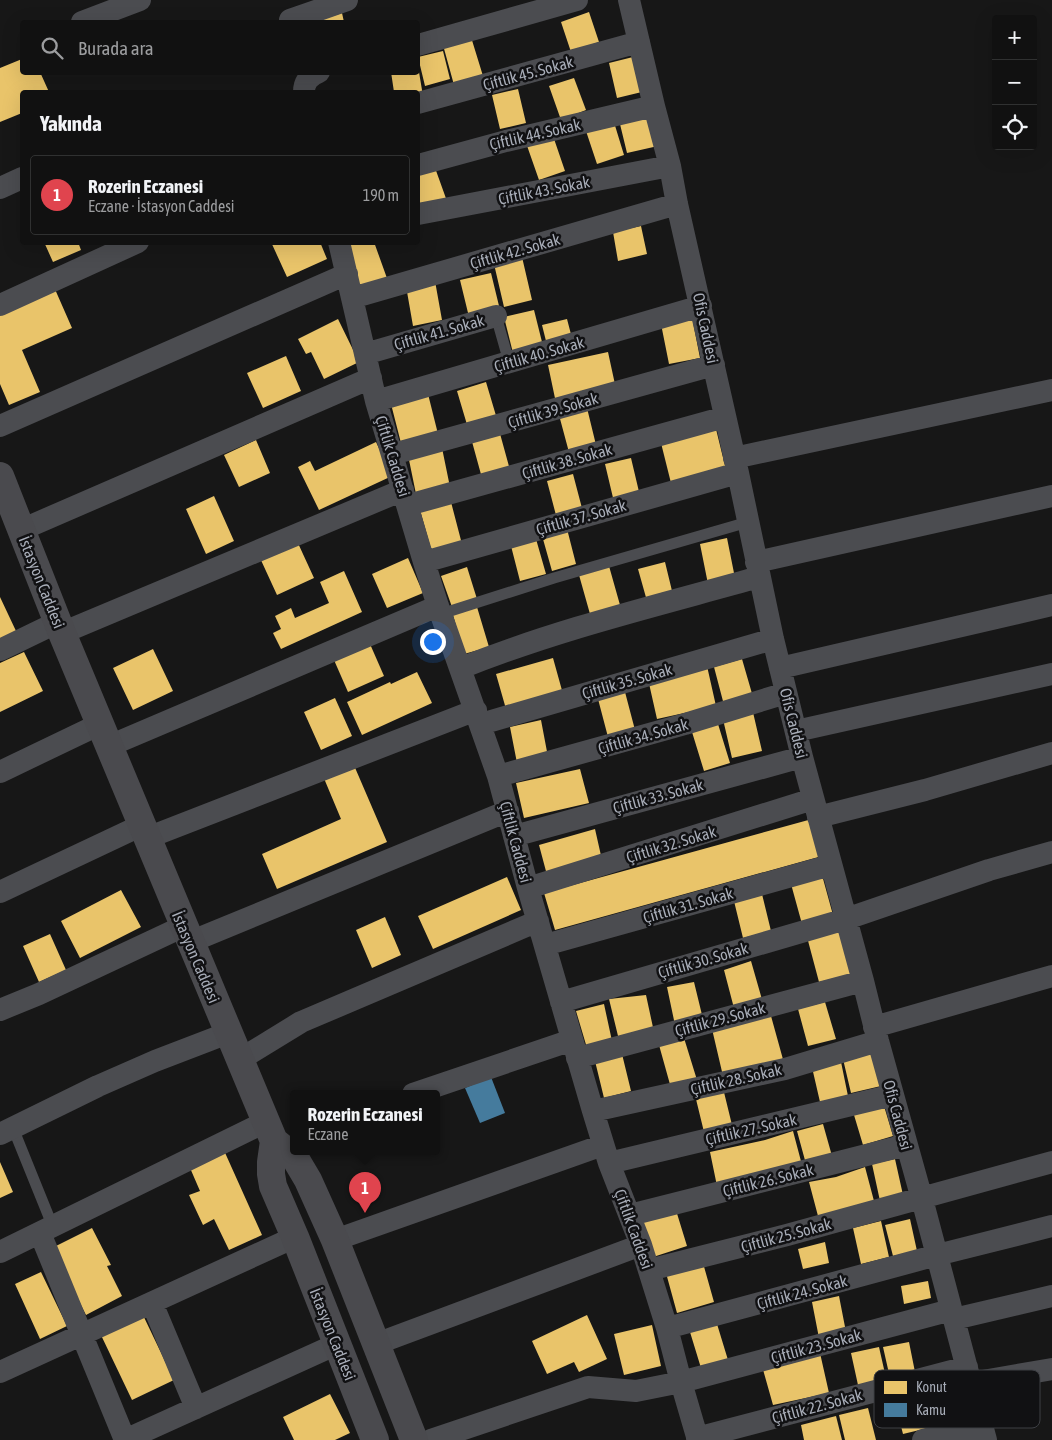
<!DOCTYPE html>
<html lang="tr">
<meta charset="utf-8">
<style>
:root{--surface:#111;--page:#1e1f1f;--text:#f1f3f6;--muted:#9c9d9f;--line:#303131;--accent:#2563eb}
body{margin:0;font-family:"Asap Condensed",sans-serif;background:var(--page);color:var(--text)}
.controls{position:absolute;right:15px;top:15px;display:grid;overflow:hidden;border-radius:5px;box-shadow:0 5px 20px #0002}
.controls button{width:45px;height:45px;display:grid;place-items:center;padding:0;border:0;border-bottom:1px solid var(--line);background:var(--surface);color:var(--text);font:25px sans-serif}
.you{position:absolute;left:432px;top:641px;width:18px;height:18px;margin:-12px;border:4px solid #fff;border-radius:50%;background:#1a73e8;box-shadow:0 0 0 8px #1a73e833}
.badge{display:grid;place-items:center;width:32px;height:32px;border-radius:50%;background:var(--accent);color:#fff;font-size:16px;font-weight:700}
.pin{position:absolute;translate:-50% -41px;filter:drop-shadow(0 1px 2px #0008)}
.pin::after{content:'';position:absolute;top:26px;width:18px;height:15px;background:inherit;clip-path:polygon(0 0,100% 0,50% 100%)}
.popup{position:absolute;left:290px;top:1090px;width:150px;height:65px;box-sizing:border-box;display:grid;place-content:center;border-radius:5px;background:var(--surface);filter:drop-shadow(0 1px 4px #0005);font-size:16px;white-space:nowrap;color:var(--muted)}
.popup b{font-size:19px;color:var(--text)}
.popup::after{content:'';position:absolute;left:50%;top:100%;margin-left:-10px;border:10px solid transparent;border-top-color:var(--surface)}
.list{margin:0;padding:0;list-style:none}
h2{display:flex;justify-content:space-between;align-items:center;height:65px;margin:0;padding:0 20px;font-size:21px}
h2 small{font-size:16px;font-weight:400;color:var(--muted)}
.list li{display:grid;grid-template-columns:32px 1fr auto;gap:15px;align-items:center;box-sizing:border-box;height:80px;margin:0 10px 10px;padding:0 10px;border:1px solid var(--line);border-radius:5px}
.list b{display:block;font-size:19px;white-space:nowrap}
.list p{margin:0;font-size:16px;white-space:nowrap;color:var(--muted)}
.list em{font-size:16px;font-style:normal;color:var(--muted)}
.icon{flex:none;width:28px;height:28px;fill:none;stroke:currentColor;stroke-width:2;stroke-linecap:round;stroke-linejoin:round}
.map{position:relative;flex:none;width:1052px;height:1440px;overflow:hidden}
.search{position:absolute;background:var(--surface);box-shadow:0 5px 20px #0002;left:20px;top:20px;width:400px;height:55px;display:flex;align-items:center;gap:12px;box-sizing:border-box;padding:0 18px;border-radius:5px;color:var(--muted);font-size:19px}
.panel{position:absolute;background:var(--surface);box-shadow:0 5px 20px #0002;left:20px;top:90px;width:400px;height:155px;border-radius:5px}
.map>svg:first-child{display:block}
.homes{fill:#e9c46a}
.public{fill:#457b9d}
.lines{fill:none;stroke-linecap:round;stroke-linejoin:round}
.service{stroke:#4b4c50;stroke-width:11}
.minor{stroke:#4b4c50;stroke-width:22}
.secondary{stroke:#4a4a4e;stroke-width:28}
.labels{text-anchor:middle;stroke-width:5;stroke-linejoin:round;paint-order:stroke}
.street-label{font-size:16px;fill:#a8adb8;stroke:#111113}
.key{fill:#111113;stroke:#3e4045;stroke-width:1}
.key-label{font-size:14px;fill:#a8adb8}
</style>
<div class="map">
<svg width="1052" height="1440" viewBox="0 0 1052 1440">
<rect width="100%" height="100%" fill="#171717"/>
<path class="homes" d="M 589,12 L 599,42 L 571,52 L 561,22 Z
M 342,13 L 344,22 L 314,22 Z
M 471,37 L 483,76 L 454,85 L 443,45 Z
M 443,51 L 450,79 L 425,86 L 418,57 Z
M 637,56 L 646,91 L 617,98 L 609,63 Z
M 22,59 L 22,72 L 40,72 L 49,92 L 22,92 L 22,113 L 0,122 L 0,68 Z
M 391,72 L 419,72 L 423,96 L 418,92 L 394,92 Z
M 574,78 L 586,110 L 561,120 L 549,86 Z
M 518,89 L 526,123 L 500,129 L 492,95 Z
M 651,113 L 658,146 L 627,153 L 619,120 Z
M 613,119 L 624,155 L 597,164 L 585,128 Z
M 552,133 L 565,171 L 539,180 L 525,140 Z
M 434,165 L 448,204 L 423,212 L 418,198 L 418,171 Z
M 641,226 L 647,254 L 618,261 L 613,232 Z
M 44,242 L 78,242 L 81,250 L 53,262 Z
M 271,242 L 320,242 L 327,259 L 287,277 Z
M 342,242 L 374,242 L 388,281 L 356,290 Z
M 522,257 L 532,300 L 504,307 L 494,264 Z
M 491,273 L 500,310 L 469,317 L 460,280 Z
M 435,281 L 442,320 L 413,326 L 406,286 Z
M 54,287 L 72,328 L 22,350 L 40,392 L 9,405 L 0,384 L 0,309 Z
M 534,310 L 544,350 L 514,357 L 504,317 Z
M 692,317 L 700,358 L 669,364 L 661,324 Z
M 338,319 L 359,362 L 324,379 L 311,352 L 306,354 L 298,339 Z
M 567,319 L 573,342 L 548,349 L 542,325 Z
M 608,352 L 616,389 L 556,403 L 548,365 Z
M 286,356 L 301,391 L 263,408 L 247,373 Z
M 486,382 L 497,419 L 468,428 L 457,391 Z
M 428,394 L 439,438 L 402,447 L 391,404 Z
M 587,408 L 597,449 L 570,456 L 559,415 Z
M 716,429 L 726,470 L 671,483 L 661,443 Z
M 499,430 L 510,470 L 482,478 L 471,438 Z
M 256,440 L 270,473 L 239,487 L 224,455 Z
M 376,442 L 392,476 L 319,510 L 298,467 L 310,461 L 315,471 Z
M 442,448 L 450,487 L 416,494 L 408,455 Z
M 631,458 L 640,496 L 614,502 L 605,464 Z
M 573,474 L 583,512 L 557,519 L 547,481 Z
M 214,496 L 234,541 L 206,554 L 186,509 Z
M 451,502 L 463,548 L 433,556 L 420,510 Z
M 566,525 L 576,564 L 552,571 L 541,532 Z
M 727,538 L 735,578 L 708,584 L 700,544 Z
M 536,539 L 546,574 L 520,581 L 511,546 Z
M 297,541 L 314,578 L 277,595 L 260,558 Z
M 408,558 L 423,593 L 387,608 L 372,574 Z
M 665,562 L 673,595 L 647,601 L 638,569 Z
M 609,566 L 620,605 L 590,614 L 579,575 Z
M 467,567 L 477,599 L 452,607 L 441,576 Z
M 344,571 L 362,612 L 281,649 L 273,633 L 281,629 L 275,616 L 291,608 L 295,618 L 329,603 L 320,582 Z
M 0,597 L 16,631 L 0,639 Z
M 477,607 L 489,647 L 464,654 L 453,615 Z
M 370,644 L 384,676 L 348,692 L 334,660 Z
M 153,649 L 173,691 L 133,710 L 113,668 Z
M 24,652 L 43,691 L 0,712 L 0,663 Z
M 553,658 L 563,694 L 506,709 L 496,674 Z
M 742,659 L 753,697 L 724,705 L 714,667 Z
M 707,666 L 716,706 L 657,719 L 648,679 Z
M 417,672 L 432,703 L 362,735 L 347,702 L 390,682 L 391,684 Z
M 625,692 L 635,730 L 608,737 L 598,699 Z
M 335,698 L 352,736 L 321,750 L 304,712 Z
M 752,708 L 762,751 L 732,758 L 722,715 Z
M 541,720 L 548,757 L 517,763 L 510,727 Z
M 718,724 L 730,763 L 704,771 L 692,732 Z
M 353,763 L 387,842 L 277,889 L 262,854 L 341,819 L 323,776 Z
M 580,769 L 589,803 L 524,818 L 516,783 Z
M 812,819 L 822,856 L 555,930 L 544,893 Z
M 595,829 L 602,860 L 547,875 L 539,845 Z
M 822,875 L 833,915 L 802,924 L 791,884 Z
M 507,877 L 521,910 L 433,949 L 418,916 Z
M 121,890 L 141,927 L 80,958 L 61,921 Z
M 761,890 L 771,931 L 743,938 L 733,897 Z
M 385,917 L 401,955 L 372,968 L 356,930 Z
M 839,930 L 852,974 L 819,982 L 807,937 Z
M 50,934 L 66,970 L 39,982 L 23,946 Z
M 751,961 L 763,1003 L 735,1012 L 724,970 Z
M 694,982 L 703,1019 L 675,1025 L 667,987 Z
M 646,995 L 654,1032 L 619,1040 L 609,999 Z
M 825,1002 L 836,1039 L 808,1046 L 798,1009 Z
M 604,1004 L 612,1041 L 587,1048 L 576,1011 Z
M 771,1016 L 784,1063 L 723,1076 L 712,1029 Z
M 684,1038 L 697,1080 L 671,1088 L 659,1045 Z
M 874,1052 L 881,1086 L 851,1093 L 843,1059 Z
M 622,1054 L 631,1091 L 604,1098 L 595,1061 Z
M 840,1057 L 848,1096 L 820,1102 L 811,1063 Z
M 722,1084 L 732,1125 L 704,1132 L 694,1091 Z
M 884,1106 L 893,1136 L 863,1145 L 854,1115 Z
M 823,1124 L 832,1156 L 806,1164 L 797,1131 Z
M 793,1131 L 802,1165 L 717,1186 L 710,1152 L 765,1140 Z
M 222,1146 L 262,1235 L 229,1250 L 214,1219 L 203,1225 L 189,1195 L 200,1191 L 187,1161 Z
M 895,1159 L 903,1195 L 880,1201 L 872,1164 Z
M 0,1162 L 13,1192 L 0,1198 Z
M 865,1167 L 874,1201 L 818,1216 L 809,1182 L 836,1177 Z
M 675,1207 L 687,1246 L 650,1258 L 638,1217 Z
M 910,1219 L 917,1251 L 893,1256 L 885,1225 Z
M 881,1221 L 889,1257 L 861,1264 L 853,1228 Z
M 92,1228 L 111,1265 L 107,1266 L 122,1296 L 86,1315 L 52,1248 Z
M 825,1242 L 829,1263 L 803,1269 L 798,1249 Z
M 703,1263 L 714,1302 L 677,1313 L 666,1273 Z
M 41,1272 L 67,1326 L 40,1339 L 15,1284 Z
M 928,1281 L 931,1298 L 904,1304 L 901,1286 Z
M 839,1296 L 846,1332 L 819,1338 L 812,1302 Z
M 142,1313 L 174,1380 L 132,1400 L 100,1333 Z
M 587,1315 L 607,1359 L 579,1372 L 574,1362 L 547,1374 L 532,1341 Z
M 717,1324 L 728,1360 L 701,1368 L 690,1332 Z
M 652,1325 L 661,1366 L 624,1375 L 614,1334 Z
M 909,1342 L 915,1372 L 890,1378 L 883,1347 Z
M 879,1347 L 886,1378 L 858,1385 L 851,1353 Z
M 820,1353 L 829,1393 L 773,1405 L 762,1366 Z
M 955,1386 L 965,1422 L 937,1430 L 927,1394 Z
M 923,1391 L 932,1427 L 903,1434 L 894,1399 Z
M 330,1394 L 350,1433 L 335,1440 L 294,1440 L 283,1417 Z
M 868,1408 L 876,1440 L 845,1440 L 839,1415 Z
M 836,1416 L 842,1440 L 804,1440 L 801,1425 Z"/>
<path class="public" d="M 491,1077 L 505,1113 L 480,1123 L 465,1088 Z"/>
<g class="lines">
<path class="service" d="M 496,316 L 509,362
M 441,614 L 554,578 L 748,522
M 13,1128 L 53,1227"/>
<path class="minor" d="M 629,0 L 654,106 L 670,166 L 677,204 L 738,473 L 773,639 L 802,757 L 863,981 L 878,1041 L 922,1199 L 986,1440
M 290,20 L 347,0
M 82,22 L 140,0
M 418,45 L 577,0
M 304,92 C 304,82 309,76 319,72
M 418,103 L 639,42
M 418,165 L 506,141 L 654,106
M 0,188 L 22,178
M 418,214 L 670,166
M 339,242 L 376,401 L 424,562 L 438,606 L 498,776 L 528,888 L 593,1111 L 609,1163 L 641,1245 L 667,1328 L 681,1382 L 698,1440
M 352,298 L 677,204
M 0,305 L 138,242
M 365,354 L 496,316
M 376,401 L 701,306
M 0,426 L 347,274
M 393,454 L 714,365
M 734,458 L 1052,390
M 408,505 L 725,417
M 21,530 L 371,378
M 424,562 L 738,473
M 756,562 L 1052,496
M 62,633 L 403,490
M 0,650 L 58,622
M 461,668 C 558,629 659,605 759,577
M 780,668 L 1052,605
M 481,724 L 773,639
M 796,731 L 1052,674
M 109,746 L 438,606
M 0,772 L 100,724
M 498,776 L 685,724 L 786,693
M 818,817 L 925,790 L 1052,753
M 514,836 L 802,757
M 147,838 L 476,710
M 528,888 L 813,799
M 0,892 L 142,825
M 190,942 L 508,811
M 545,945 L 831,865
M 561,1002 L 846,919 L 989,870 L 1052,852
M 0,1010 L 39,994 L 184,926
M 874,1027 L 1052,976
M 577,1058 L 863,981
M 239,1060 L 301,1022 L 538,921
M 413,1094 L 572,1040
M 593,1111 L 785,1069 L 878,1041
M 0,1134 L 98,1086 L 155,1061 L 228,1033
M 609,1163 L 893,1095
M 630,1215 L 906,1145
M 40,1233 L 125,1440
M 335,1240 L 603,1145
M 0,1252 L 265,1122
M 649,1270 L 787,1235 L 1052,1162
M 152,1303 L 196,1408
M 954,1319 L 1052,1296
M 667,1328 L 937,1255 L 1052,1226
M 376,1344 L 641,1245
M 0,1372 L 295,1237
M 971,1383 L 1052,1369
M 697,1438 L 967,1367
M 125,1440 L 337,1344
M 431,1440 L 588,1387 L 636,1391 L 681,1382 L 951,1310
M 923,1440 L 983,1426"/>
<path class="secondary" d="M 0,476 L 62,633 L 274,1141 L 271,1162 L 271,1174 L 273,1186 L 295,1237 L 375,1440
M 274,1141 L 295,1158 L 308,1180 L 335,1240 L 414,1440"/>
</g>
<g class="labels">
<g class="street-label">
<text transform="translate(528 73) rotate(-15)" y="6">Çiftlik 45. Sokak</text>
<text transform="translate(535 134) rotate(-13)" y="6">Çiftlik 44. Sokak</text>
<text transform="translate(544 190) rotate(-11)" y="6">Çiftlik 43. Sokak</text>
<text transform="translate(515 251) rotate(-16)" y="6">Çiftlik 42. Sokak</text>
<text transform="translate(706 328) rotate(78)" y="6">Ofis Caddesi</text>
<text transform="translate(439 332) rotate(-16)" y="6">Çiftlik 41. Sokak</text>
<text transform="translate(539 354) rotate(-16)" y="6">Çiftlik 40. Sokak</text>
<text transform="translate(553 410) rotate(-16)" y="6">Çiftlik 39. Sokak</text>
<text transform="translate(393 456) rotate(73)" y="6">Çiftlik Caddesi</text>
<text transform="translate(567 461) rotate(-16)" y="6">Çiftlik 38. Sokak</text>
<text transform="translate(581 517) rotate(-16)" y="6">Çiftlik 37. Sokak</text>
<text transform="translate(42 582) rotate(68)" y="6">İstasyon Caddesi</text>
<text transform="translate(627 681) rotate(-16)" y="6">Çiftlik 35. Sokak</text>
<text transform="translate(794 723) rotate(76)" y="6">Ofis Caddesi</text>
<text transform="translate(643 736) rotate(-16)" y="6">Çiftlik 34. Sokak</text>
<text transform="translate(658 796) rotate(-15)" y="6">Çiftlik 33. Sokak</text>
<text transform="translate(516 842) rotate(75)" y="6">Çiftlik Caddesi</text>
<text transform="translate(671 844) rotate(-17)" y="6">Çiftlik 32. Sokak</text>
<text transform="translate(688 905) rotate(-16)" y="6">Çiftlik 31. Sokak</text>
<text transform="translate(196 957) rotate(67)" y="6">İstasyon Caddesi</text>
<text transform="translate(703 960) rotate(-16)" y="6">Çiftlik 30. Sokak</text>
<text transform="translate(720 1019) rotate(-15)" y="6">Çiftlik 29. Sokak</text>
<text transform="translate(736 1079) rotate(-13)" y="6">Çiftlik 28. Sokak</text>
<text transform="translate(898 1115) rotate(75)" y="6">Ofis Caddesi</text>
<text transform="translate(751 1129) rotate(-13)" y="6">Çiftlik 27. Sokak</text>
<text transform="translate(768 1180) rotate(-14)" y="6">Çiftlik 26. Sokak</text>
<text transform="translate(634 1229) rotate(70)" y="6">Çiftlik Caddesi</text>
<text transform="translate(786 1235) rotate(-15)" y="6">Çiftlik 25. Sokak</text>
<text transform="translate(802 1292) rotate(-15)" y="6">Çiftlik 24. Sokak</text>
<text transform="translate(333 1334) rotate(68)" y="6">İstasyon Caddesi</text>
<text transform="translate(816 1346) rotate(-15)" y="6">Çiftlik 23. Sokak</text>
<text transform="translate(817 1406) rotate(-15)" y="6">Çiftlik 22. Sokak</text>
</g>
</g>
<rect x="874" y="1370" width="166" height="58" rx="8" class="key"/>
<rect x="884" y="1381" width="23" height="13" fill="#e9c46a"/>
<rect x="884" y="1403" width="23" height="14" fill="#457b9d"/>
<g class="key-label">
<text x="916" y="1392">Konut</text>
<text x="916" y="1415">Kamu</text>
</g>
</svg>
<div class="controls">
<button>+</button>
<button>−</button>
<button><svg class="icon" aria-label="locate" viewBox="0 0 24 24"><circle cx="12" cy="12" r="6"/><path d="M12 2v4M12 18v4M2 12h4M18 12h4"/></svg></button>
</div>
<div class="you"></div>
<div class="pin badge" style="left:365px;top:1213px;background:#e0444e">1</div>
<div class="popup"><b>Rozerin Eczanesi</b>Eczane</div>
<div class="search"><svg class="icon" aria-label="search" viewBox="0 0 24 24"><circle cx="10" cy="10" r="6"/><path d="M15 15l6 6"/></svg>Burada ara</div>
<section class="panel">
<h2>Yakında<small></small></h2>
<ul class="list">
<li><span class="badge" style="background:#e0444e">1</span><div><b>Rozerin Eczanesi</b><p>Eczane · İstasyon Caddesi</p></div><em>190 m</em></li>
</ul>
</section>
</div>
